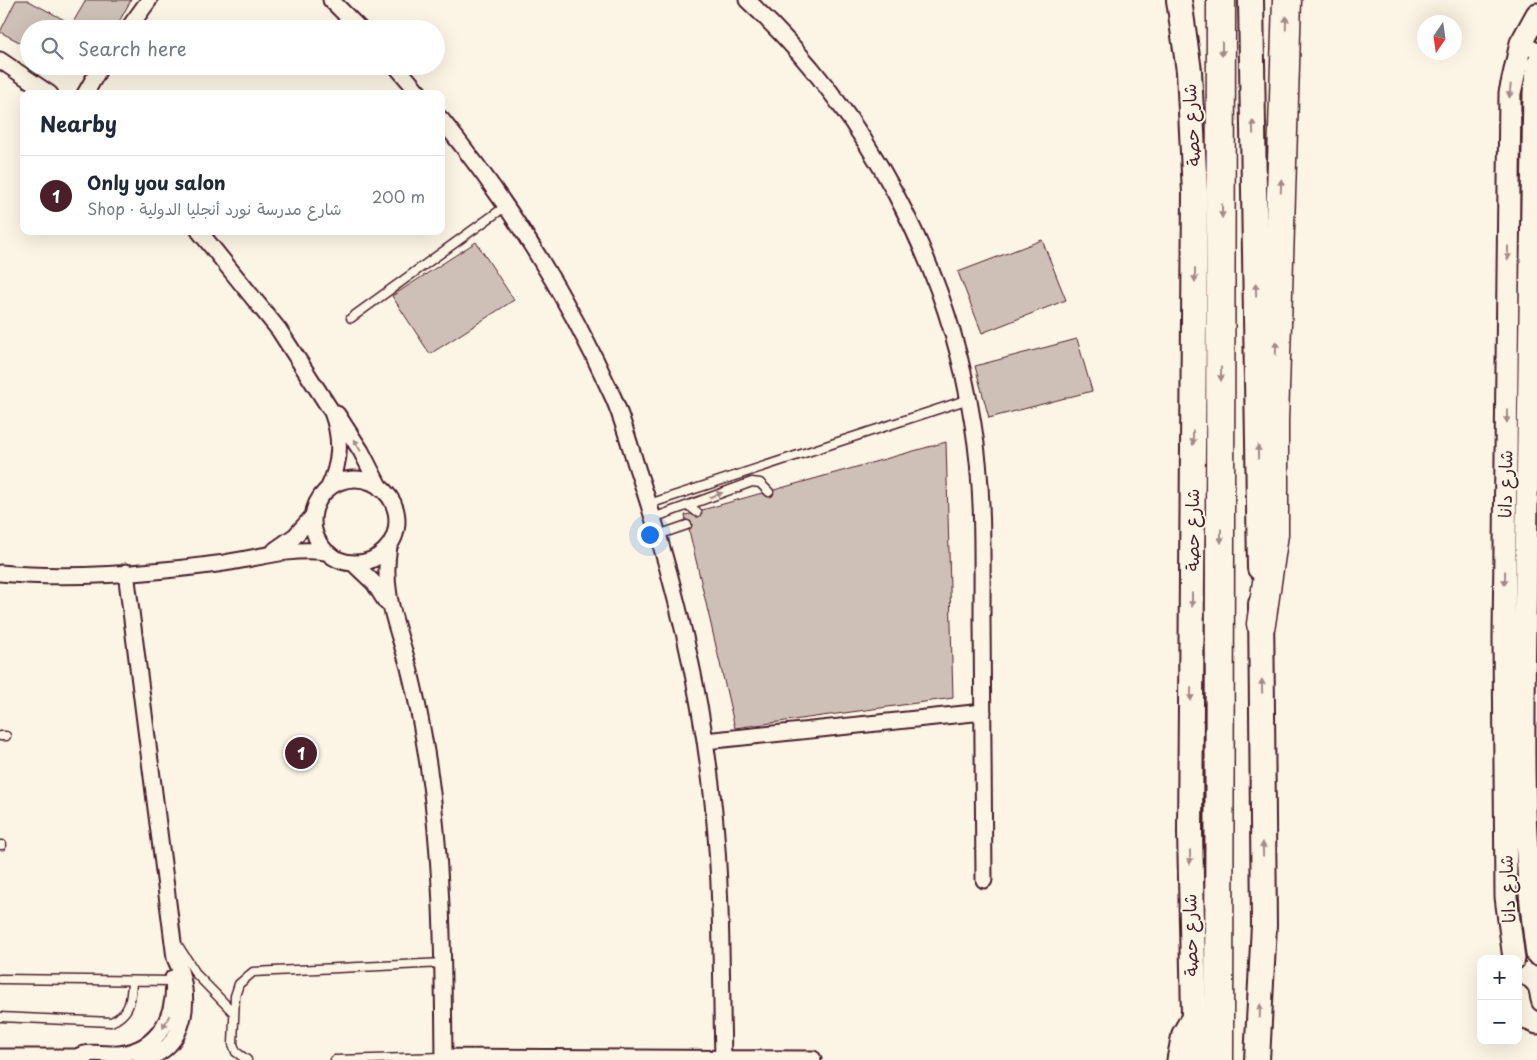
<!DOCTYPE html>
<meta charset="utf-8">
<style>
:root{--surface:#fff;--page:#f2f2f3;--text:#1f2937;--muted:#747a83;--line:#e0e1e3;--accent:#4a1f2b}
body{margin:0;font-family:"Playpen Sans","Playpen Sans Arabic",sans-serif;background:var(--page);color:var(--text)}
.controls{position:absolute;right:15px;bottom:15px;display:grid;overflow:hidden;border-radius:10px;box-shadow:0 5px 20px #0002}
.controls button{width:45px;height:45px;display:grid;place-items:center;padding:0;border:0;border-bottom:1px solid var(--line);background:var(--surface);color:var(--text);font:25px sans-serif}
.compass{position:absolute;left:1417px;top:15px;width:45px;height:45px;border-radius:50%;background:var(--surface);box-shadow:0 5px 20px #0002;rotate:193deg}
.you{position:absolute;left:649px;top:534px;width:18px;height:18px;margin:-12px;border:4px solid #fff;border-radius:50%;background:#1a73e8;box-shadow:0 0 0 8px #1a73e833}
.badge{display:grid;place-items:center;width:32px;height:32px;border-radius:50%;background:var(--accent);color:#fff;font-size:16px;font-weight:700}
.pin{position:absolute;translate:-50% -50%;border:2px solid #fff;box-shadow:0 1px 5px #0006}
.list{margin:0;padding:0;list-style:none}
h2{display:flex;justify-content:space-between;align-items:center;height:65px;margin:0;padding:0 20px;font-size:21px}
h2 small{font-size:16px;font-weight:400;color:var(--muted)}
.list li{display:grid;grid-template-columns:32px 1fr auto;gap:15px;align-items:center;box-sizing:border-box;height:80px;padding:0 20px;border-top:1px solid var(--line)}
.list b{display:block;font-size:19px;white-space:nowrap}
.list p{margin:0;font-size:16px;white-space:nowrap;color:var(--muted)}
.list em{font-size:16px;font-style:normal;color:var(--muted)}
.icon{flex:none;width:28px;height:28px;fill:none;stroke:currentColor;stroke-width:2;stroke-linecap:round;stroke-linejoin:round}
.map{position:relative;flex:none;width:1537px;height:1060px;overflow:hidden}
.search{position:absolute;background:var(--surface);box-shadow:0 5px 20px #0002;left:20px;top:20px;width:425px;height:55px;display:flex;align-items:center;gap:12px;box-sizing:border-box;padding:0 18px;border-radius:28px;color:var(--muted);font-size:19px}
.panel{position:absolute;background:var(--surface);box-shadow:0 5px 20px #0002;left:20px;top:90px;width:425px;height:145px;border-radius:10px}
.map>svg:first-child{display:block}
.building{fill:#cfc0b7;stroke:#4a1f2b}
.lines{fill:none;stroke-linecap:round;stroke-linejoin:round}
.lane-casing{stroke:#4a1f2b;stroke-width:11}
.street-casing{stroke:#4a1f2b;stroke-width:19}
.secondary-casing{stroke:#4a1f2b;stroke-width:25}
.primary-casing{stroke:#4a1f2b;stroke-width:28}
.highway-casing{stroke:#4a1f2b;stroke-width:31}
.lane{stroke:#fcf5e5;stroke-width:8}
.street{stroke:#fcf5e5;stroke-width:15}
.secondary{stroke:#fcf5e5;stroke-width:21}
.primary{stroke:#fcf5e5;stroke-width:24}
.highway{stroke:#fcf5e5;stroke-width:28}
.oneway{fill:#a38a88}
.labels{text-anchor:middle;stroke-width:4;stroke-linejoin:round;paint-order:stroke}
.street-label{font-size:18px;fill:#4a1f2b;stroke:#fcf5e5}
</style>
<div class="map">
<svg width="1537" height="1060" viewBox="0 0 1537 1060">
<rect width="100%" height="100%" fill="#fcf5e5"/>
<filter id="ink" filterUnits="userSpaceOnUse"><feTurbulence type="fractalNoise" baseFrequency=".02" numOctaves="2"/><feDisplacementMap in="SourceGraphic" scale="10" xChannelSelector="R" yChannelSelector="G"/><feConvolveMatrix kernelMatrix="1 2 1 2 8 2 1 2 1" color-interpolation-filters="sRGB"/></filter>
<g filter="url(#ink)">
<path class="building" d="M 16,0 L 27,0 L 72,24 L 86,0 L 131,0 L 115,29 L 29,29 L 29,47 L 0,32 Z
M 1042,240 L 1066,300 L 982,333 L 958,272 Z
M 476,242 L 514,300 L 430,354 L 392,296 Z
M 1077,339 L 1092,391 L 989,418 L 975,366 Z
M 946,442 L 953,698 L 735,728 L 689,530 L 692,524 L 686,520 L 685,515 L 690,514 L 699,517 L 702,510 L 762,493 L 771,497 L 774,490 Z"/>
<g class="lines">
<g class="lane-casing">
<path id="lane" d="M 351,318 L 506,206
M 649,504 L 969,399
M 688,505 L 697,512
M 653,518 L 752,482 L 760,483 L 769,492
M 658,535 L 687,525
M 0,736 L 6,736
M 0,845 L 2,845
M 177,944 L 197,975 L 234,1013
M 0,979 L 173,981
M 0,1017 L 111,1022 C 130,1014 131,1001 132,982
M 247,1060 L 236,1052 L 233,1044 L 235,996 L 239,984 L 253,972 L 444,963
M 335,1060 L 444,1057"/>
</g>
<g class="street-casing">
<path id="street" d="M 331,0 L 360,29
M 747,0 C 866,110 948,264 973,424 C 984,489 982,554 982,619 C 983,706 983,793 984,880
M 128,29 L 149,0
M 1521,43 L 1537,51
M 0,60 L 50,94
M 396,66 L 420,94
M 85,94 L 101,66
M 441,119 C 510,204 568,297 613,397 C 625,424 632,455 642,483 C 677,590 703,699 714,812 C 722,894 721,976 723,1059
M 199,231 L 279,330 L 332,412 C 342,439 341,463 328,489
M 337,414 L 361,451 L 380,488
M313 521a42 42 0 1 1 84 0a42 42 0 1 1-84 0Z
M 389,546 C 381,593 397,624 409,668 C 417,699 423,732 428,764 C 443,863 443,961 444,1060
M 275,550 L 295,536 L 313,516
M 353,563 L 374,583 L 386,602
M 126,572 L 175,958 C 193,995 188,1050 141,1060
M 0,573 C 72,580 146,573 217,564 C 255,559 288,547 326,552
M 705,741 L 983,712
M 0,1057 L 77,1057 L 84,1060
M 77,1057 C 89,1050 106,1055 119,1054 C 159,1050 177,1014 173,978
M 444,1057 L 813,1059"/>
</g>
<g class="secondary-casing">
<path id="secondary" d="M 1537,65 L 1534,93 C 1531,253 1528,414 1526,574 C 1524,701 1519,829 1537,954
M 1514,959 L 1506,897 L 1504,639 L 1510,93 L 1521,43 L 1537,14
M 1518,996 C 1520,1010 1523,1019 1537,1023
M 1178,1060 L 1183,1034 L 1192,1018"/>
</g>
<g class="primary-casing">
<path id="primary" d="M 1179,0 L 1189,71 L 1195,193 L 1190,832 L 1195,1060
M 1251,0 L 1260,568
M 1257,1060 L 1264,925 L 1261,604"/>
</g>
<g class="highway-casing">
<path id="highway" d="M 1261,624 L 1274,534 L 1274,421 L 1287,0
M 1219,1060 L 1221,0"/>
</g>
<use href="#lane" class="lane"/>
<use href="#street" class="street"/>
<use href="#secondary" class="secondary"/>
<use href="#primary" class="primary"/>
<use href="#highway" class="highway"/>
</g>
<defs><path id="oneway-solid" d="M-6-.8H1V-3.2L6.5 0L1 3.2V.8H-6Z" transform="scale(1.25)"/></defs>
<g class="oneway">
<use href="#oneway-solid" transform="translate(1286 23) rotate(-88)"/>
<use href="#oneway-solid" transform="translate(1222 49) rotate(90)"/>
<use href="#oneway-solid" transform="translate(1510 91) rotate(96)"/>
<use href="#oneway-solid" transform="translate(1253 127) rotate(-91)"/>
<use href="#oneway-solid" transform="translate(1281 186) rotate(-88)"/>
<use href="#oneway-solid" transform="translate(1222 211) rotate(90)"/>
<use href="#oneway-solid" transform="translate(1508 253) rotate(90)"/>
<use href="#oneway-solid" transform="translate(1195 275) rotate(90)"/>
<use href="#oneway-solid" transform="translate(1256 290) rotate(-91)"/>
<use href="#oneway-solid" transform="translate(1276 348) rotate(-88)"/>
<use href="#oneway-solid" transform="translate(1221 374) rotate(90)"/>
<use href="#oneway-solid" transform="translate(1507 416) rotate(91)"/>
<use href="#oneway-solid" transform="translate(1193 438) rotate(90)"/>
<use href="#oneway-solid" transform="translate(357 445) rotate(-121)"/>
<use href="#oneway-solid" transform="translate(1258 452) rotate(-91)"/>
<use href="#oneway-solid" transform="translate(716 495) rotate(-20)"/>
<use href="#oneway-solid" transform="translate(1221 536) rotate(90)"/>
<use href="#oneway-solid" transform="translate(1505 578) rotate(91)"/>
<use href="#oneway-solid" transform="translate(1192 600) rotate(90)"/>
<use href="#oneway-solid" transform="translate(1262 686) rotate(-91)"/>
<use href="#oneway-solid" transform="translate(1191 694) rotate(91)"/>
<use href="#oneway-solid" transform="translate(1263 849) rotate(-91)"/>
<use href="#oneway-solid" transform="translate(1190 857) rotate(90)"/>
<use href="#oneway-solid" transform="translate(1260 1011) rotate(-87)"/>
<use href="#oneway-solid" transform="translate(166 1022) rotate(117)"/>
</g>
</g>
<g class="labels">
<g class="street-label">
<text transform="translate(1192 125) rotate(-93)" y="6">شارع حصة</text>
<text transform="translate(1506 484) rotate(-89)" y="6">شارع دانا</text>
<text transform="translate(1193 530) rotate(-90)" y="6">شارع حصة</text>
<text transform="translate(1508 889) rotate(-93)" y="6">شارع دانا</text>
<text transform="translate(1191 935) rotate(-91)" y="6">شارع حصة</text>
</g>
</g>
</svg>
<div class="controls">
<button>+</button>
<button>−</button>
</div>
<svg class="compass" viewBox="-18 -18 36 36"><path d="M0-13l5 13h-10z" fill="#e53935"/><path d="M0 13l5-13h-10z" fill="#747a83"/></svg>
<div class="you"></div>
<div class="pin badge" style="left:301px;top:753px">1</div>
<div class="search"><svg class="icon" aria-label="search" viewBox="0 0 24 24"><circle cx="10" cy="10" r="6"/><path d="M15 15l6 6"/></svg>Search here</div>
<section class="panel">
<h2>Nearby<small></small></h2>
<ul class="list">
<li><span class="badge">1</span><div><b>Only you salon</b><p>Shop · شارع مدرسة نورد أنجليا الدولية</p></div><em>200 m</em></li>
</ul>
</section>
</div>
